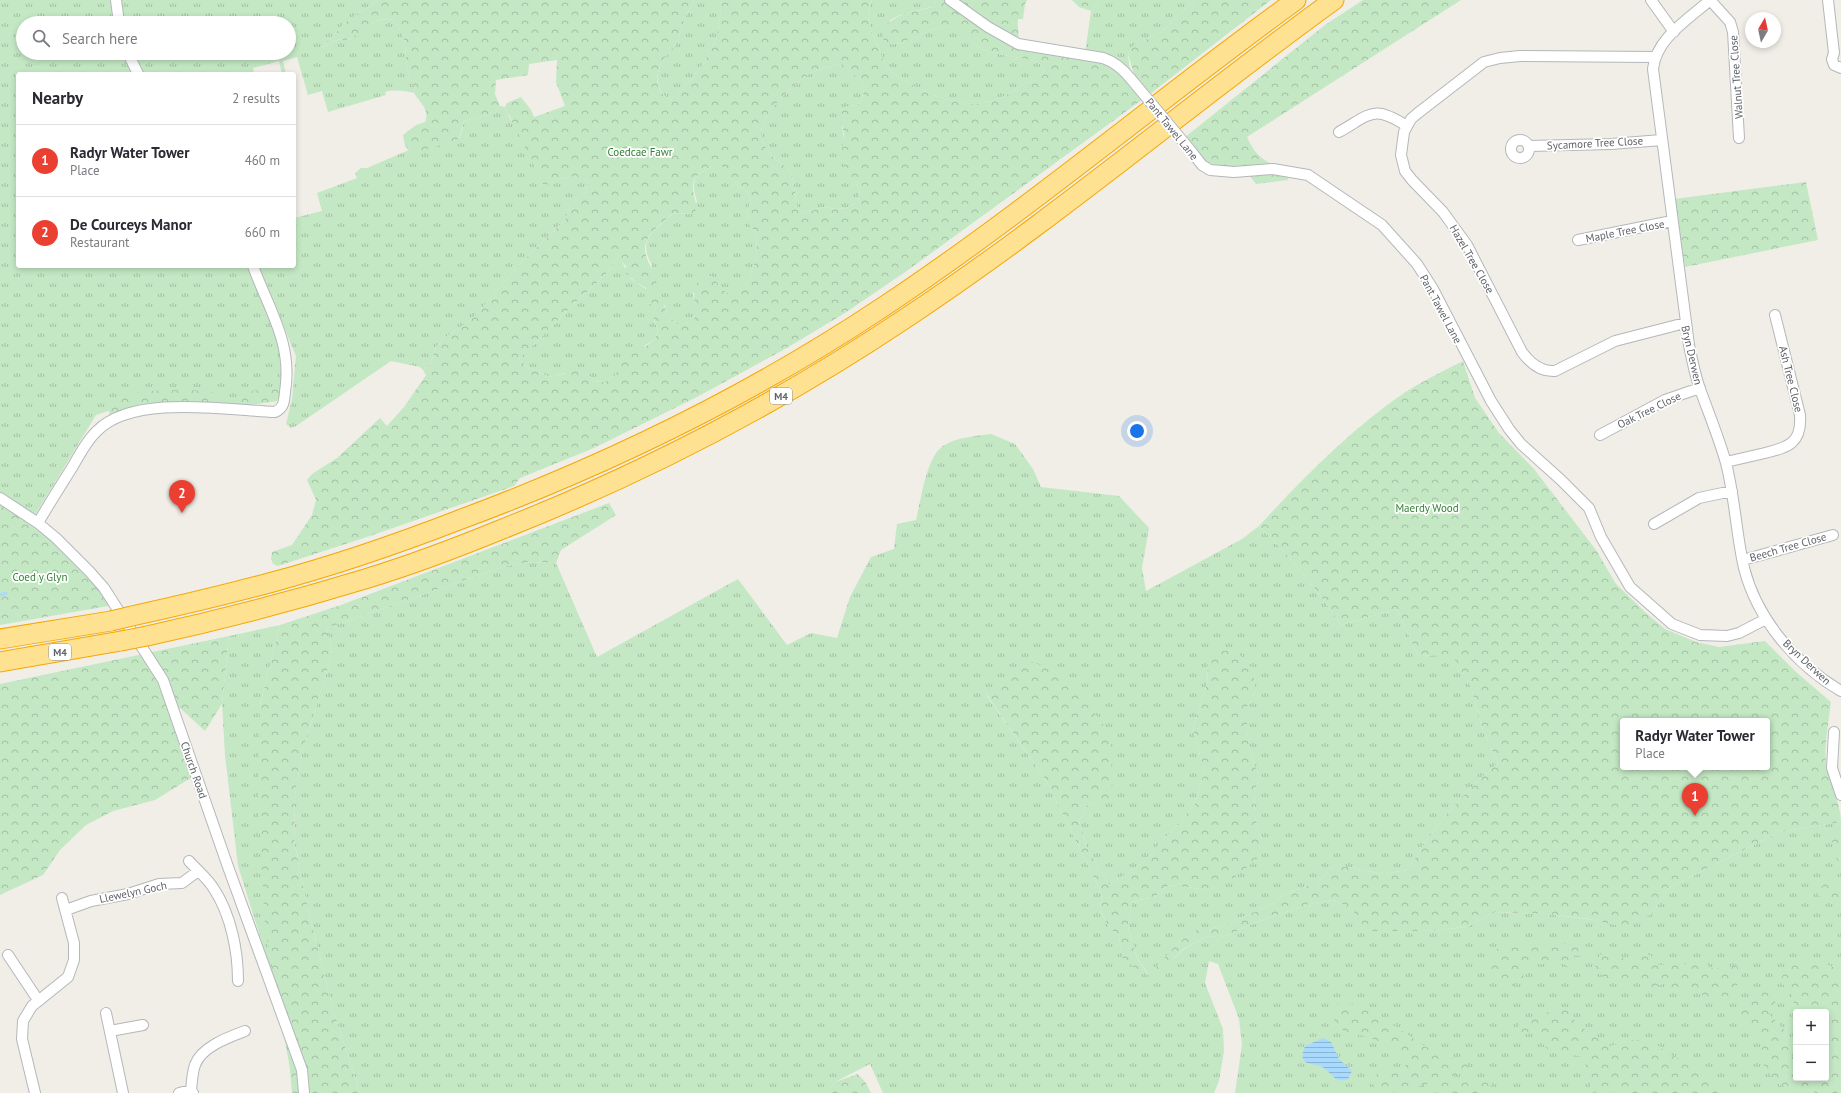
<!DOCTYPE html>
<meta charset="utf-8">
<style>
:root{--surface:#fff;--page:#f2f2f3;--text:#2b2b33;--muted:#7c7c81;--line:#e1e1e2;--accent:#eb3f32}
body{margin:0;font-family:"PT Sans",sans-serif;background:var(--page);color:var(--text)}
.controls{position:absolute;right:12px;bottom:12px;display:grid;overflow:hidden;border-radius:4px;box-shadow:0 2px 6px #0003}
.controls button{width:36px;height:36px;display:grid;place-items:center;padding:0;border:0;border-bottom:1px solid var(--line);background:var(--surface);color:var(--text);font:20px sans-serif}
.compass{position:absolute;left:1745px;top:12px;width:36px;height:36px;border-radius:50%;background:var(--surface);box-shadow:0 2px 6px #0003;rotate:9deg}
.you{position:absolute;left:1137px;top:431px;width:14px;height:14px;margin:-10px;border:3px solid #fff;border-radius:50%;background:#1a73e8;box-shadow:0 0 0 6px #1a73e833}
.badge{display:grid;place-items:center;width:26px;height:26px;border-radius:50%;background:var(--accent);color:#fff;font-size:13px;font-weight:700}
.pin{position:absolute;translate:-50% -33px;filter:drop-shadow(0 1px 2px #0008)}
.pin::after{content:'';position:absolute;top:21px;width:14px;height:12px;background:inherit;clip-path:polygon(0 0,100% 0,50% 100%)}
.popup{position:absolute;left:1620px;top:718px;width:150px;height:52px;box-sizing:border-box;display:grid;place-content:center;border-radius:4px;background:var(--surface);filter:drop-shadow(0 1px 3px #0005);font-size:13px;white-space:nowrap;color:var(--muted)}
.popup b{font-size:15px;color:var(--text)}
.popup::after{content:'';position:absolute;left:50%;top:100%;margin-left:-8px;border:8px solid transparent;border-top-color:var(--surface)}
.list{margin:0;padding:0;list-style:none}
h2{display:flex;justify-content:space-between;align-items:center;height:52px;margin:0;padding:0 16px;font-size:17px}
h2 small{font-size:13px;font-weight:400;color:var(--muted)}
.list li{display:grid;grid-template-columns:26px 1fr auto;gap:12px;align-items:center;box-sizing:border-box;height:72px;padding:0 16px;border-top:1px solid var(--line)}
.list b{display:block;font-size:15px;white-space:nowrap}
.list p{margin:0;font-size:13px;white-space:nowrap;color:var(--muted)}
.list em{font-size:13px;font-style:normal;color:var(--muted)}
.icon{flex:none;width:22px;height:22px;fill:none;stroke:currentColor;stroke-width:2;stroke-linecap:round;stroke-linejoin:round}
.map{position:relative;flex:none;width:1841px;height:1093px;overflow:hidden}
.search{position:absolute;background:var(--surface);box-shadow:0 2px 6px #0003;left:16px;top:16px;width:280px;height:44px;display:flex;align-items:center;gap:10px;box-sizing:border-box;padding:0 14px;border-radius:22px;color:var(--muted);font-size:15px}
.panel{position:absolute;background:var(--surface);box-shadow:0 2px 6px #0003;left:16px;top:72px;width:280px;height:196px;border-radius:4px}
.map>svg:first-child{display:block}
.grass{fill:url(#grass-tufts);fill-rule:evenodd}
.forest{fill:url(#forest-crowns);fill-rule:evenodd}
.water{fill:url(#water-rules)}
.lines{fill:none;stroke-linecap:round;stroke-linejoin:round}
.stream{stroke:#a8daff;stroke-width:3}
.minor-casing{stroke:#b4b7bb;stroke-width:12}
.motorway-casing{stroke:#f7a700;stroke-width:21}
.minor{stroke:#fff;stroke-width:10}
.motorway{stroke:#fee191;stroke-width:19}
.minor-bridge-casing{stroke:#b4b7bb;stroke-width:12;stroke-linecap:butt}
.motorway-bridge-casing{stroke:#f7a700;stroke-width:21;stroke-linecap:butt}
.minor-bridge{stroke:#fff;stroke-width:10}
.motorway-bridge{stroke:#fee191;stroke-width:19}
.labels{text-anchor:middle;stroke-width:3.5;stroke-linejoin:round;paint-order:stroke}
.shield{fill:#fff;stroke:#8e9195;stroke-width:1}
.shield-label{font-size:10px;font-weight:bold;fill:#5e6267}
.street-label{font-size:11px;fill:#5e6267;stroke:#fff}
.park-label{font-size:11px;fill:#338136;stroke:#fff}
</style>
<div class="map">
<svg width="1841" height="1093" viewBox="0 0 1841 1093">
<defs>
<pattern id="grass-tufts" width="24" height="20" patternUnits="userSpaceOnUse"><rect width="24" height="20" fill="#c4e8c4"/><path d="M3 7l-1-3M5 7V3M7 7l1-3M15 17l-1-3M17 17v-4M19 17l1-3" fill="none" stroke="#a2bfa3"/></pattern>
<pattern id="forest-crowns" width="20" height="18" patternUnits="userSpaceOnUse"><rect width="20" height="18" fill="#c4e8c4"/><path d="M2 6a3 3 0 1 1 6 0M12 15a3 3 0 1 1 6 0" fill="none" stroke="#a2bfa3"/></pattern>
<pattern id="water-rules" width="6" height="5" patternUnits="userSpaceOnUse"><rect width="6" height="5" fill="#a8daff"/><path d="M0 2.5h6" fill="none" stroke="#8cb4d2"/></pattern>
</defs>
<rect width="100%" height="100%" fill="#f0eee7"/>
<path class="grass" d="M 0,0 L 113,0 L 114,23 L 23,23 L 23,53 L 125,53 L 135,74 L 18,74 L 18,266 L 249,266 C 264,302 287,343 282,383 C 282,389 279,395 277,401 L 243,406 L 120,407 L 96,415 L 35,515 L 0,494 Z
M 120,0 L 378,0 L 347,21 L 321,48 C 327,46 333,40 339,40 C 343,39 347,41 351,38 C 364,31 377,15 394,20 C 397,26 402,33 404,40 C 408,59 403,69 415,87 L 414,93 C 404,91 395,89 385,92 L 386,95 L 328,112 L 322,91 L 308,95 L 297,57 L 283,61 L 286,74 L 282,74 L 279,61 L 253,68 L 254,74 L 144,74 L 133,53 L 289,53 L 289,23 L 122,23 Z
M 694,0 L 722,0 C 720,12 720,25 716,37 C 710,58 688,86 671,100 C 656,93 654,74 663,60 C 666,55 672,52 675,46 C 681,36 681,24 687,14 C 689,9 692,5 694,0 Z
M 872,0 L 936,0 L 935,6 L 900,15 L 890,20 L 889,44 C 911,46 927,25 948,27 C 966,28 967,40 980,48 C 990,54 1025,58 1038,62 L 1044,68 C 1043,84 1034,78 1023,85 C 1007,95 993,104 973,104 C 950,105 900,84 886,66 C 883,62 882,56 880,52 C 872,32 865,21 872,0 Z
M 1100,0 L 1195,0 L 1160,33 L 1133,46 L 1128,54 L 1131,79 L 1085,53 L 1091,11 L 1099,3 Z
M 842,64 L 862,82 C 864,92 865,99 856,106 L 850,105 L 842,125 L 844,142 L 841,154 L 848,171 L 860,190 L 858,202 L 847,208 L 836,209 L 824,207 L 804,213 L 797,208 C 795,197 795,178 788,169 C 785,165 778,163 774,158 C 768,152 762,142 761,134 C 759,119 794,82 807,75 C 817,70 830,66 842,64 Z
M 500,106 L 505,107 L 510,119 L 561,179 C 571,176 579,175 587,181 L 588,186 L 586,191 L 570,207 L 565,220 L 520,264 L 476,315 L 464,325 L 448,335 L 436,347 L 431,362 L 423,370 L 420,367 L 391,361 L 296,426 L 291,428 L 286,424 L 292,399 L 296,356 L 258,266 L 294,266 L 294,218 L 322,211 L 317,193 L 357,178 L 355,173 L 361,168 L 367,168 L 409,150 L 413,153 L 459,139 L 462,131 L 464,121 L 495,113 Z
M 715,165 L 724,165 L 736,184 L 746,191 L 751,198 L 747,215 L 749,224 L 756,233 L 757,256 L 748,281 L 738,290 L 727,293 L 721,289 L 718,282 L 693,293 L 696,308 L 694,320 L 683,324 L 676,324 L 668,315 L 664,304 L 654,320 L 658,331 L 655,339 L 638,350 L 616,375 L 605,382 L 594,381 L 590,376 L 565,373 L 550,377 L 528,368 L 519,359 L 580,298 L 605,275 L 615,262 L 622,262 L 631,279 L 646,289 L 652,265 C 636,238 656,231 673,213 L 691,214 L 697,201 C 689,179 696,174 715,165 Z
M 991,434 L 1015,444 L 1033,469 L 1041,487 L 1119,496 L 1149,528 L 1142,568 L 1146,591 L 1242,539 L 1259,526 C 1290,556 1317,589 1341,625 L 1397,609 L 1418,656 L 1452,654 L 1471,687 L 1482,728 L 1498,763 C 1462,793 1431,830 1408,870 L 1383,874 L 1337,865 L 1328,870 L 1316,886 L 1306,886 L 1284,895 L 1271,905 L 1224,925 L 1209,929 L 1198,929 L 1179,942 L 1171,951 L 1172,960 L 1184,949 L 1206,937 L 1225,936 L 1257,922 L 1310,904 L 1333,900 L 1351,908 L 1424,931 L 1467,927 L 1495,912 L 1546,914 L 1602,921 L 1652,914 L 1669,888 L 1779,832 L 1841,822 L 1841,1093 L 1235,1093 L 1242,1045 L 1239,1019 L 1218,964 L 1209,961 L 1205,983 L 1223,1029 L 1224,1051 L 1219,1081 L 1214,1093 L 883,1093 L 870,1064 L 835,1082 L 828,1093 L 360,1093 L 332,1006 L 317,945 L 303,887 L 294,840 L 295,795 L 302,753 L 332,655 L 327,628 L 502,567 L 529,562 L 556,563 L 597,657 L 738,579 L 787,645 L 811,633 L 837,638 L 850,597 L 871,557 L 894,549 L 897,524 L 916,520 C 921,501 926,457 943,446 C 957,437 976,436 991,434 ZM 1208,661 L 1256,690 L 1247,707 L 1247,731 L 1251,756 L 1260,777 L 1254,792 L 1255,816 L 1260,837 L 1209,890 L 1169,885 L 1156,896 L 1132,902 L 1128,927 L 1137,958 L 1149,975 L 1123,960 L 1119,937 L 1108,926 L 1100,909 L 1102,894 L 1047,782 L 985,693 L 1096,802 L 1086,806 L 1079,821 L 1087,848 L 1109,885 L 1143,863 L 1195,804 L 1204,772 L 1193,729 L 1207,684 ZM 1796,1012 L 1826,1012 L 1826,1078 L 1796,1078 Z
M 280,625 L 260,705 L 275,984 L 238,866 L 225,755 L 222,704 L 229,636 Z"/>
<path class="forest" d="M 378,0 L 694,0 C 692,5 689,9 687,14 C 681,24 681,36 675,46 C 672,52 666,55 663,60 C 654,74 655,93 671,100 C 688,86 710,58 716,37 C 720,25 720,12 722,0 L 872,0 C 865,21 872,32 880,52 C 882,56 883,62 886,66 C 900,84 951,105 973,104 C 993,104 1007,95 1023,85 C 1034,78 1043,84 1044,68 L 1038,62 C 1025,58 990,54 980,48 C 967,40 965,28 948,27 C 927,25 911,46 889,44 L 883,39 L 883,28 C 899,11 914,13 935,6 L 936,0 L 1027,0 L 1025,4 L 1023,19 L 1018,19 C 1017,29 1020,34 1018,44 L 1103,58 L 1137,84 L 1128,54 L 1133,46 L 1160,33 L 1195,0 L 1271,0 L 1150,94 L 908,270 L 845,313 L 785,349 L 697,397 L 594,448 L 520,478 L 514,486 L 370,536 L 278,566 L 273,564 L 271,559 L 272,552 L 292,545 L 312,515 L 316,500 L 307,480 L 312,474 L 337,458 L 380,418 L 387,426 L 404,407 L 426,375 L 423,370 L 431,362 L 436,347 L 448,335 L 464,325 L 476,315 L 520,264 L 565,220 L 570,207 L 586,191 L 588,186 L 587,181 C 573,171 558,180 544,186 L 505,107 L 507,103 L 521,97 L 531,110 L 534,117 L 565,106 L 556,82 L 557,60 L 529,64 L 528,75 L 496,80 L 495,94 L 500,106 L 495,113 L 464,121 L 459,139 L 413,154 L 405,146 L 403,135 L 416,125 L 425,122 C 430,109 420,103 414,93 L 415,87 C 403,69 408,59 404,40 C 402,33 397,26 394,20 C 376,14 364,33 349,39 C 345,41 341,39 337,40 C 331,42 325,46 320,49 L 347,21 ZM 842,64 L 862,82 C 864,92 865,99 856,106 L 850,105 L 843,108 L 841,116 L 844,135 L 841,154 L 842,162 L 860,190 L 858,202 L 847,208 L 836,209 L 824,207 L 804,213 L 797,208 C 795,197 795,178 788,169 C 785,165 778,163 774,158 C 768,152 762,142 761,134 C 759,119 794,82 807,75 C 817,70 830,66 842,64 ZM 715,165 L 724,166 L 736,184 L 746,191 L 751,198 L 747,215 L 749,224 L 756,233 L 757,256 L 748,281 L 738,289 L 727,293 C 720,288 718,282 712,276 L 702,276 C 688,293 698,301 694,320 L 683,324 L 676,324 L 668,315 L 660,297 L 653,298 L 650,307 L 658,331 L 655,339 L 646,346 L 627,353 L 619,361 L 616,375 L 605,382 L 594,381 L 590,376 L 579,370 L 550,377 L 528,368 L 519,359 L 580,298 L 605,275 L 615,262 L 622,262 L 626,266 L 625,272 C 632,280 643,288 653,290 L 657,285 C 655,272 649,266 646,255 C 640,237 662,224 673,213 L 691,214 L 696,210 C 697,202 693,196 693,188 C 692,175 705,170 715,165 Z
M 1072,0 L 1100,0 L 1099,3 L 1091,11 L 1079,7 Z
M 1363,0 L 1461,0 L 1247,137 C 1256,158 1266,162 1286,170 L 1288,180 L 1256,184 L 1248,174 L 1199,160 L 1184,138 L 1325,25 Z
M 1806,182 L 1818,240 L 1685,267 L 1674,199 Z
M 1463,361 L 1475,398 L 1499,433 L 1534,469 L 1596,550 L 1616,584 L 1646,613 L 1665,629 L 1696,642 L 1719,647 L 1765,641 L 1796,672 L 1831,702 C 1829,718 1824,748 1826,763 C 1828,783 1841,802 1841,822 L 1779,832 L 1669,888 L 1652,914 L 1624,927 L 1589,919 L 1546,914 L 1495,912 L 1467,927 L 1424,931 L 1367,931 L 1351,908 L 1333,900 L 1310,904 L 1257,922 L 1225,936 L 1206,937 L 1183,949 L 1172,960 L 1159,977 L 1154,973 L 1155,968 L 1179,942 L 1198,929 L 1209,929 L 1224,925 L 1271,905 L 1284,895 L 1306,886 L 1316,886 L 1328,870 L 1337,865 L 1383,874 L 1408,870 C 1431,830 1462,793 1498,763 L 1482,728 L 1471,687 L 1452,655 L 1418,656 L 1397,609 L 1341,625 C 1317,589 1290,556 1259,526 C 1303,478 1350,430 1404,393 C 1423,381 1443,371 1463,361 ZM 1623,721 L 1767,721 L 1767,767 L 1623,767 Z
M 281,388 L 277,401 L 238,406 L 241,395 L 250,391 Z
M 175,390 C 187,391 215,388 223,398 L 217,408 L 160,408 L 110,421 C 109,414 108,409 112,403 C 121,390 160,391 175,390 Z
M 0,503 L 38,523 L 114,605 L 0,625 Z
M 609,503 L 616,515 L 561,550 L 556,563 L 529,562 L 502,567 L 327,628 L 332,655 L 302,753 L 295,795 L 294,840 L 303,887 L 317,945 L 332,1006 L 360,1093 L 292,1093 L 290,1069 L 265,927 L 258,795 L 260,705 L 280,625 L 341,605 Z
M 229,636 L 222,704 L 205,731 L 180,708 L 172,718 L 194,776 L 155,800 L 113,811 L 86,825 L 60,850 L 43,875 L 0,895 L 0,684 Z
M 1216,651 L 1236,651 L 1252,668 L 1256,690 L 1247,707 L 1247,731 L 1251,756 L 1260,777 L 1254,792 L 1255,816 L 1260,837 L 1257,859 L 1235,877 L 1209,890 L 1169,885 L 1156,896 L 1132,902 L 1128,927 L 1137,958 L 1149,976 L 1123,960 L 1119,937 L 1108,926 L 1100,909 L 1102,894 L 1047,782 L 985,692 L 1027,660 L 1068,676 L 1111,736 L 1112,800 L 1096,802 L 1086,806 L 1079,821 L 1087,848 L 1109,885 L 1143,863 L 1195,804 L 1204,772 L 1193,729 L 1207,684 L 1208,661 Z
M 1841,827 L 1841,866 L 1836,858 L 1832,840 Z
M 1828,880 L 1841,882 L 1841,903 L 1829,901 L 1817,895 L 1818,891 Z
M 1523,942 C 1538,942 1572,940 1582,951 L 1580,956 L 1561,954 L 1570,958 L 1574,964 L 1571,969 L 1563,963 L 1554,960 L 1549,960 L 1543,964 L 1522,962 L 1520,965 L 1524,978 L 1512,986 L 1500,983 L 1488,967 L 1488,961 L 1501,944 Z
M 1610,950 L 1632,963 L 1634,957 L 1646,953 L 1651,956 L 1658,965 L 1705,963 L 1710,968 L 1724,969 L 1736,965 L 1742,974 L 1733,995 L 1721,1002 L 1696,993 L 1677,990 L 1666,983 L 1648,988 L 1628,978 L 1608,981 L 1596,970 L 1595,963 L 1601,954 Z
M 1816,960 L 1838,969 L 1841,967 L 1841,1093 L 1815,1093 L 1805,1088 L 1794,1090 L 1780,1085 L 1773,1079 L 1764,1066 L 1760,1040 L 1739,1017 C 1741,1004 1747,1008 1753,1001 C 1757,996 1760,989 1763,984 L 1771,991 L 1776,1001 L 1768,1013 L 1788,1034 L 1787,1042 L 1792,1056 L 1796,1057 L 1796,1078 L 1826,1078 L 1826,1012 L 1796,1012 L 1790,989 L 1779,982 C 1787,966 1799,961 1816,960 Z
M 1345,1002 L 1369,1009 L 1440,1056 L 1464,1061 L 1468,1066 L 1466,1073 L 1448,1077 L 1461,1083 L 1485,1078 L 1491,1084 L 1489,1093 L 1432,1093 L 1448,1091 L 1441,1086 L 1427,1084 L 1406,1090 L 1388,1093 L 1375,1087 L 1372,1083 C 1375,1068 1390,1071 1404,1068 L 1406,1064 C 1400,1053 1380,1041 1368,1037 C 1358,1034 1343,1034 1336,1024 C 1334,1021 1333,1016 1331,1013 L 1336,1005 Z
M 1560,1007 L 1570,1008 L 1576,1024 L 1610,1046 L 1633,1040 L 1651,1040 L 1669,1054 L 1686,1062 L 1701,1075 L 1720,1085 L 1725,1093 L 1620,1093 L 1604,1088 L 1602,1092 L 1590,1093 C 1589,1088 1591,1085 1591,1080 C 1591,1069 1586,1063 1579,1056 C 1565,1057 1552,1056 1543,1044 L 1545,1034 L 1534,1029 L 1528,1034 L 1519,1033 L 1518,1025 Z
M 858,1074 L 866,1083 L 871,1093 L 828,1093 L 835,1082 Z"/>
<path class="water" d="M 1323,1038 L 1331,1042 L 1339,1059 L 1352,1071 L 1348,1079 C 1336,1084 1333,1075 1324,1068 C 1314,1061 1296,1069 1305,1046 Z"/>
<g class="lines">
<path class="stream" d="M 0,595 L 6,593"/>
<g class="minor-casing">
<path id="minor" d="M 116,0 L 119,23
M 950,0 L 988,27 L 1018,44 L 1103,58 C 1115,62 1123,69 1131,79
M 1651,0 L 1674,32
M 1710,0 C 1689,19 1656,38 1653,69 L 1689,345 C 1692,360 1695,375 1700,389 C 1709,414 1719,438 1726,463 C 1735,498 1736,533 1744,568 C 1757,619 1796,665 1841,691
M 1710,0 L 1730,22 L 1733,32 L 1739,138
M 1828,0 L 1834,53 L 1832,59 L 1834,65 L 1841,68
M 128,53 L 138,74
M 1655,57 L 1520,56 L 1500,58 L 1484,62 L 1418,113 L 1411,119 L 1404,132 L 1401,155 L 1405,171 L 1412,180 L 1443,212 L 1467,245 L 1522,352 C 1530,363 1540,372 1555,371 L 1615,341 L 1685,323
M 1339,132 C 1371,114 1373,104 1407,126
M1511 149a9 9 0 1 1 18 0a9 9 0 1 1-18 0Z
M 1529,146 L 1611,144 L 1662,140
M 1191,151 L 1202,165 L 1210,170 L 1234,172 L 1273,169 L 1308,175 L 1382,225 L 1417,264 L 1433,289 L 1491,401 L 1509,429 L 1521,444 L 1561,480 L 1589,508 L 1601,537 L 1630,587 L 1672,624 L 1700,635 L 1727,636 L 1739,633 L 1766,619
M 1578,240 L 1672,221
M 1600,435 L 1665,400 L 1700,388
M 1726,462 C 1739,459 1752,456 1765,453 C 1789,447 1802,443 1800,415 L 1775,315
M 0,498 L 38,523 L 56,538 L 90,572 L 104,588 L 163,680 L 227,864 L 302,1070 L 304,1093
M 38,523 C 49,504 61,485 73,466 C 80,454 87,440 97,431 C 133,394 227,410 275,412 C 284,408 284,402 285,392 C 293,344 269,310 253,266
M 1654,524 L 1699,498 L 1732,491
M 1743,560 L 1833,535
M 1834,732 L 1832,768 L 1841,795
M 189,861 C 197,870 208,879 214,889 C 231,915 238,951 238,981
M 66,910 L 91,901 L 128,894 L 159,884 L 182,883 L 198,871
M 8,955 L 38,1000
M 106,1013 L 123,1093
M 110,1031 L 143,1025
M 35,1093 L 22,1039 L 23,1021 L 32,1006 L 68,977 L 74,960 L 74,943 L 62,898
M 179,1093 L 191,1090
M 193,1093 L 191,1090 C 192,1083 192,1073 195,1065 C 201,1047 229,1037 245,1031"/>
</g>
<g class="motorway-casing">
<path id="motorway" d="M 132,616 C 178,606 224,595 269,583 C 333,566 397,544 459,520 C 607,465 751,395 883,307 C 1026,212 1157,101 1296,0
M 147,636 C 220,620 293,601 365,579 C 411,565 456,548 500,530 C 642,474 779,403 906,318 C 1054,220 1190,104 1334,0
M 0,639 L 111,621
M 0,662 L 121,641"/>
</g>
<use href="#minor" class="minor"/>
<use href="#motorway" class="motorway"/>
<g class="minor-bridge-casing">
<path id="minor-bridge" d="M 1131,79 L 1191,151"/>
</g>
<g class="motorway-bridge-casing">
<path id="motorway-bridge" d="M 111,621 L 132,616
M 121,641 L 147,636"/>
</g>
<use href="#minor-bridge" class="minor-bridge"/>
<use href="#motorway-bridge" class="motorway-bridge"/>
</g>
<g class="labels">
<g class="shield">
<rect x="770" y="388" width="22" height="16" rx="3"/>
<rect x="49" y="644" width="22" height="16" rx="3"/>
</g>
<g class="shield-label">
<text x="781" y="400">M4</text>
<text x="60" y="656">M4</text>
</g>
<g class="street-label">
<text transform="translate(1736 77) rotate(-94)" y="4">Walnut Tree Close</text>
<text transform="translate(1172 129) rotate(51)" y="4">Pant Tawel Lane</text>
<text transform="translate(1595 143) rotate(-3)" y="4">Sycamore Tree Close</text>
<text transform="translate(1625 231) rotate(-11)" y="4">Maple Tree Close</text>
<text transform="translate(1472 259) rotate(60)" y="4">Hazel Tree Close</text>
<text transform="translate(1441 309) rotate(62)" y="4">Pant Tawel Lane</text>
<text transform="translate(1692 355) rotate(77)" y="4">Bryn Derwen</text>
<text transform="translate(1791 379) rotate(76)" y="4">Ash Tree Close</text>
<text transform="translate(1649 410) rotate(-26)" y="4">Oak Tree Close</text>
<text transform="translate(1788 547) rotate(-16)" y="4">Beech Tree Close</text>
<text transform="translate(1807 662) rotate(43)" y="4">Bryn Derwen</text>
<text transform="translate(194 770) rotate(71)" y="4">Church Road</text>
<text transform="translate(133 892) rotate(-12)" y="4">Llewelyn Goch</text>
</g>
<g class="park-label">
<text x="640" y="156">Coedcae Fawr</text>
<text x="1427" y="512">Maerdy Wood</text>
<text x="40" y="581">Coed y Glyn</text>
</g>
</g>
</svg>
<div class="controls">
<button>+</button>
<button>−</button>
</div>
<svg class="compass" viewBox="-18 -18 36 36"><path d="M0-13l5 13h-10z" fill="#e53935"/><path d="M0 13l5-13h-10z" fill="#7c7c81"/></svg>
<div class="you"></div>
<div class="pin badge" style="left:1695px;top:816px">1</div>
<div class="popup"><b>Radyr Water Tower</b>Place</div>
<div class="pin badge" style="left:182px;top:513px">2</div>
<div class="search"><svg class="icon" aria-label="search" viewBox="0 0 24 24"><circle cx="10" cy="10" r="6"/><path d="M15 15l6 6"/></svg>Search here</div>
<section class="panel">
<h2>Nearby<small>2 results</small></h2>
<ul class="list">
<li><span class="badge">1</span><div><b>Radyr Water Tower</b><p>Place</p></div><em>460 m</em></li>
<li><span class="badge">2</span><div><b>De Courceys Manor</b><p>Restaurant</p></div><em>660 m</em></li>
</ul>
</section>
</div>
